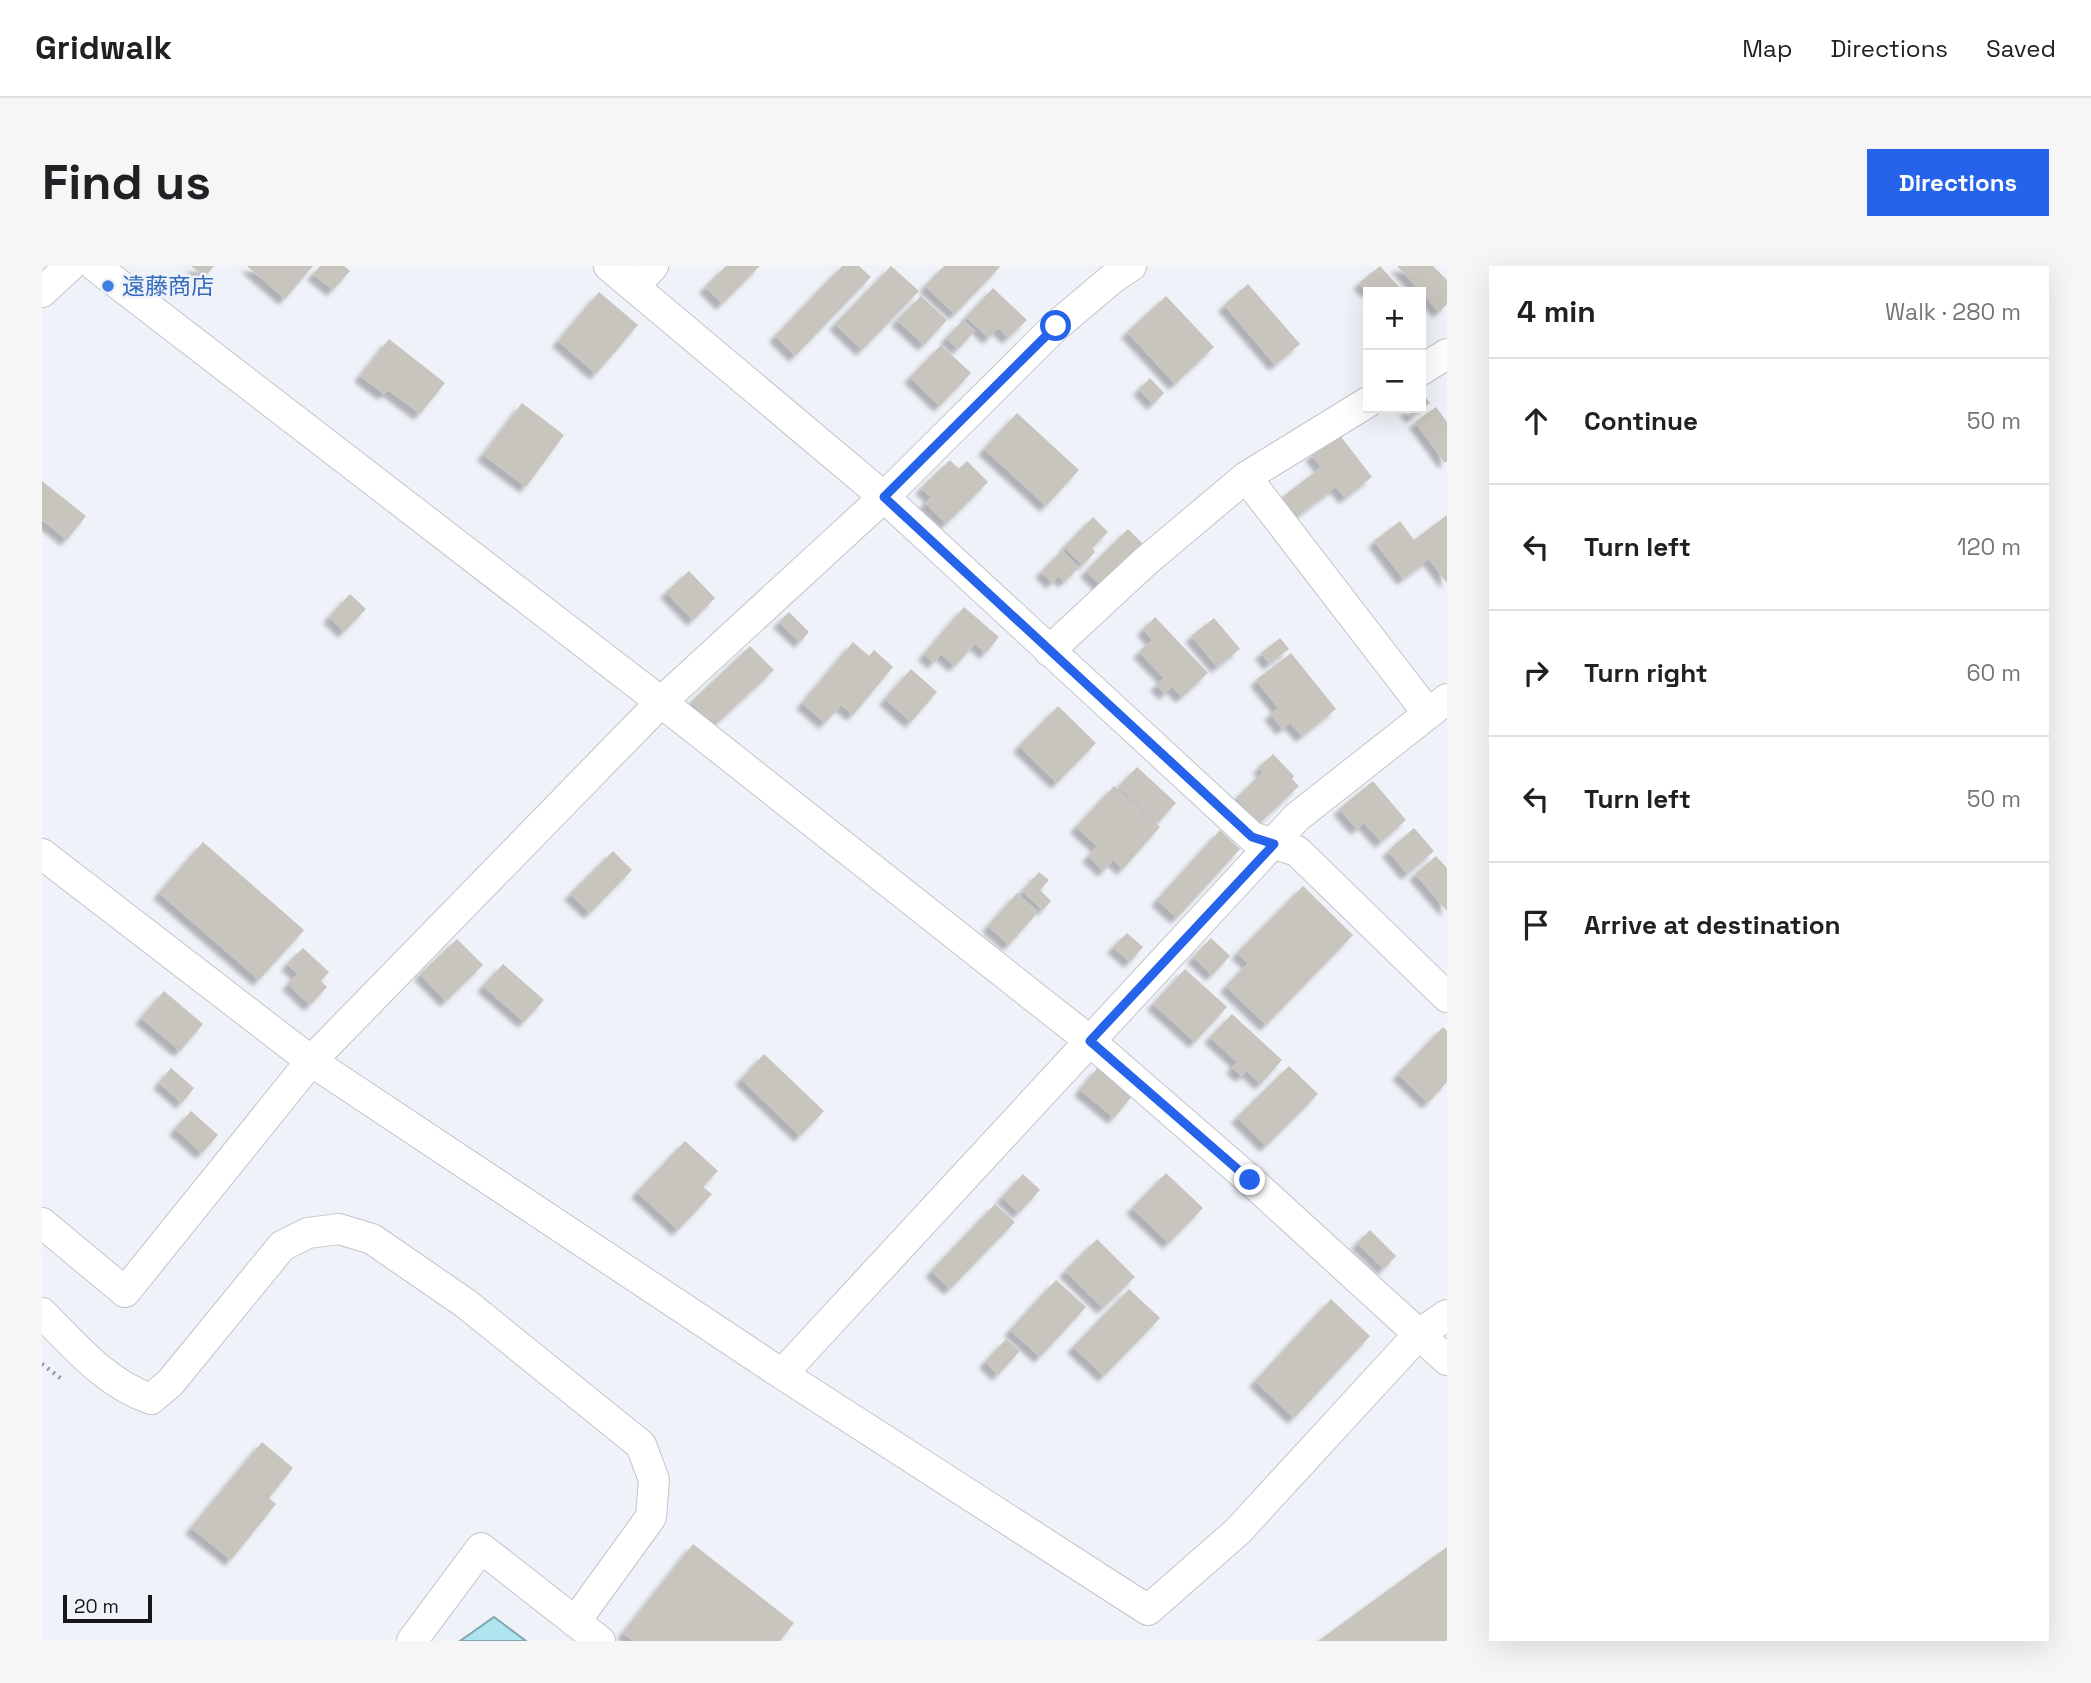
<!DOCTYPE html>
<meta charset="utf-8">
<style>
:root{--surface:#fff;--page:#f6f6f6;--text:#202124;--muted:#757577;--line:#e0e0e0;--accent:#2563eb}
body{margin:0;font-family:"Space Grotesk","Noto Sans JP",sans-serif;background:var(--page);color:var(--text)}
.controls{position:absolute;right:21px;top:21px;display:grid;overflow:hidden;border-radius:0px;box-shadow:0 7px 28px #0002}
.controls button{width:63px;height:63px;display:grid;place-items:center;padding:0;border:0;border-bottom:2px solid var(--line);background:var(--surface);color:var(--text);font:35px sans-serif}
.scale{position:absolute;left:21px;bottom:18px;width:89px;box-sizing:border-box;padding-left:7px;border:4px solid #18181b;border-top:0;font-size:19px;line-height:24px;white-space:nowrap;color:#18181b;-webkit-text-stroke:5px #eff2f8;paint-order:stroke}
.stop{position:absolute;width:21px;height:21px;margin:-16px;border:5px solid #2563eb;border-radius:50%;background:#fff}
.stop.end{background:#2563eb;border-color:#fff;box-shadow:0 2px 7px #0008}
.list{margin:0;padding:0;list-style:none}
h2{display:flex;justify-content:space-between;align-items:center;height:91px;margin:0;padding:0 28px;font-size:30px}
h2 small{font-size:23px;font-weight:400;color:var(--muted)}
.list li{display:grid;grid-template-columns:46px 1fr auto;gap:21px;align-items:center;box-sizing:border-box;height:126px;padding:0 28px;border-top:2px solid var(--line)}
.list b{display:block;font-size:26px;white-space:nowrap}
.list em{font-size:23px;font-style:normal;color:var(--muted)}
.icon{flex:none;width:38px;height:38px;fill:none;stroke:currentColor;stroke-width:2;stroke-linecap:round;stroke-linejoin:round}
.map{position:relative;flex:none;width:1405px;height:1375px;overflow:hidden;border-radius:0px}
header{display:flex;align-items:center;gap:42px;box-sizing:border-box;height:98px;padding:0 35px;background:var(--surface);border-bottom:2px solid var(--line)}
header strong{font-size:33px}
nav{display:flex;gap:38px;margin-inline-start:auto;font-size:24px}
.intro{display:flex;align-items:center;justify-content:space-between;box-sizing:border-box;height:168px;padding:0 42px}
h1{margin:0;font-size:49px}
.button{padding:18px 32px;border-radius:0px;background:var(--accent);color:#fff;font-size:24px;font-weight:700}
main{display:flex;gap:42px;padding:0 42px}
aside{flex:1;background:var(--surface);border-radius:0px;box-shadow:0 7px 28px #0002}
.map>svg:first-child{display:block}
.water{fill:#aee5ef;stroke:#81a8af;stroke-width:2}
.building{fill:#c8c4be;filter:url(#shadow)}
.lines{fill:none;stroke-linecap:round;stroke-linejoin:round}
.minor-casing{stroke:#c2c4ca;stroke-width:32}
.path{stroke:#95969b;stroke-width:4.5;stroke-dasharray:2 5;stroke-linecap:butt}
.minor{stroke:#fff;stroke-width:30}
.route{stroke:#2563eb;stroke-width:9}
.shop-dot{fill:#3f7fe0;stroke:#eff2f8;stroke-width:2.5}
.labels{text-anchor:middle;stroke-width:5;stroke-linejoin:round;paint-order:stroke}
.shop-label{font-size:23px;fill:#366cbe;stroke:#eff2f8;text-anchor:start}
</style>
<header>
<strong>Gridwalk</strong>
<nav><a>Map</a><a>Directions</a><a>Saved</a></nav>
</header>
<div class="intro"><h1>Find us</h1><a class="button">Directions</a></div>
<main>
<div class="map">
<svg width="1405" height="1375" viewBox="0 0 1405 1375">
<defs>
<filter id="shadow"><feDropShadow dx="-6" dy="6" stdDeviation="2" flood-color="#0004"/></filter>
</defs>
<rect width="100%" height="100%" fill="#eff2f8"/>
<path class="water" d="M 452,1351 L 484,1375 L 418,1375 Z"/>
<path class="building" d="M 149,0 L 172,0 L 163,11 Z
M 205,0 L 271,0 L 243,33 Z
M 278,0 L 302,0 L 308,5 L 291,24 L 271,8 Z
M 684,0 L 718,0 L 680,38 L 663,21 Z
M 800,0 L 817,0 L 829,11 L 753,90 L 733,70 Z
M 849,0 L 877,25 L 820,84 L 793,58 Z
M 902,0 L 957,0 L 958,1 L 913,48 L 883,20 Z
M 1338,0 L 1347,10 L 1362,26 L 1326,26 L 1317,17 Z
M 1355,0 L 1391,0 L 1405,14 L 1405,38 L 1397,46 Z
M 1206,18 L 1258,78 L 1233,99 L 1182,39 Z
M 951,22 L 985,54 L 966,72 L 956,62 L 947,72 L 924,51 Z
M 557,26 L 596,59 L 554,108 L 516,75 Z
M 879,30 L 905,54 L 882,79 L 855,54 Z
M 1124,30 L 1172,81 L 1133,118 L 1085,66 Z
M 921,54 L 933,65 L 916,83 L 904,72 Z
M 347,73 L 403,117 L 378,148 L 346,124 L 342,128 L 318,110 Z
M 899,79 L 929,107 L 898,140 L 868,111 Z
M 1108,112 L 1122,127 L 1111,138 L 1097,123 Z
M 1379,125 L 1388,137 L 1370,151 L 1363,142 L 1379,142 Z
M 480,137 L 522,169 L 484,221 L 441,189 Z
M 1394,141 L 1405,156 L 1405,195 L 1403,197 L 1373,156 Z
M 975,147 L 1037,204 L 1004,240 L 942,183 Z
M 1297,168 L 1330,211 L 1303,232 L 1294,221 L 1249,255 L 1234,236 L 1279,201 L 1269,189 Z
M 908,194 L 917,203 L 925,195 L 946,216 L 904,258 L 883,237 L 889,231 L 879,222 Z
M 0,215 L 44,250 L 25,274 L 0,254 Z
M 1405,249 L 1405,317 L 1387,293 L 1361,313 L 1332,275 L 1358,255 L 1372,274 Z
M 1051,251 L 1066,266 L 1050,282 L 1053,286 L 1041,299 L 1022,281 Z
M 1086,263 L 1102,279 L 1060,321 L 1044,305 Z
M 1020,284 L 1037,302 L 1022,316 L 1017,310 L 1010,317 L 999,306 Z
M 647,305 L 673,332 L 651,354 L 624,326 Z
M 308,328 L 324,343 L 302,366 L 287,351 Z
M 922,341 L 957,371 L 944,387 L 933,378 L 913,400 L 899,388 L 892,397 L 882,388 Z
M 747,346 L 767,366 L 758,376 L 737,356 Z
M 1113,351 L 1166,407 L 1140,431 L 1130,421 L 1123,428 L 1114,419 L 1122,412 L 1097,386 L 1110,374 L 1101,363 Z
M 1172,352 L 1198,383 L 1175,401 L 1149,370 Z
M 1238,372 L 1247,383 L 1227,398 L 1219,387 Z
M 811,376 L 827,390 L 832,384 L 851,401 L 811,449 L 799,439 L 783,457 L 760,437 Z
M 708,380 L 732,404 L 672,460 L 649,436 Z
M 1249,387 L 1294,443 L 1260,470 L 1248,457 L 1240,463 L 1228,448 L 1236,442 L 1214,414 Z
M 869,403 L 895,426 L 869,456 L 843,433 Z
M 1016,440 L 1054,477 L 1015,517 L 977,480 Z
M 1231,488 L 1252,510 L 1250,513 L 1257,520 L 1218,557 L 1194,532 L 1221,506 L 1217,501 Z
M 1095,501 L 1134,537 L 1116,557 L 1076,521 Z
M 1331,515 L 1364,554 L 1339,576 L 1322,557 L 1315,563 L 1297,543 Z
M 1072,520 L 1118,561 L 1081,603 L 1071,594 L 1062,605 L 1046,590 L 1055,580 L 1034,561 Z
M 1372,562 L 1392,585 L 1365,608 L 1346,585 Z
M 1178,564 L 1198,583 L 1135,652 L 1115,634 Z
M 161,576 L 262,664 L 217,714 L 117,627 Z
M 571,585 L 590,604 L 548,647 L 528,628 Z
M 1394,590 L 1405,602 L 1405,645 L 1373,608 Z
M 997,606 L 1007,614 L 998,624 L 1009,635 L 1001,644 L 980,625 Z
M 1261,620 L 1311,669 L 1224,759 L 1184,720 L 1206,697 L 1195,687 Z
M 975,627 L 996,646 L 967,679 L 946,660 Z
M 1085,667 L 1101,681 L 1088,696 L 1071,681 Z
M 1169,672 L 1188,690 L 1170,709 L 1151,691 Z
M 415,673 L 441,699 L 404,735 L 378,708 Z
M 261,682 L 287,706 L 279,715 L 285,721 L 268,739 L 246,718 L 255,708 L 245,698 Z
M 461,698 L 502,734 L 482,756 L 441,720 Z
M 1143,703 L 1185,741 L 1153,776 L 1111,738 Z
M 122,725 L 161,758 L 138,785 L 99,752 Z
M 1190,748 L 1240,794 L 1219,818 L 1205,805 L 1200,810 L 1190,802 L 1195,796 L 1168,771 Z
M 1401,761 L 1405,765 L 1405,816 L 1386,837 L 1356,808 Z
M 722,788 L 782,845 L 758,870 L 699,813 Z
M 1247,800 L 1276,828 L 1224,880 L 1195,851 Z
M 1056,801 L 1091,829 L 1072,852 L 1038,824 Z
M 129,802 L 152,822 L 140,837 L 117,817 Z
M 149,845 L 176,869 L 160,887 L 133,863 Z
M 643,875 L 676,905 L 661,921 L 670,928 L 636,964 L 595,926 Z
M 1124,907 L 1161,942 L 1127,977 L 1090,942 Z
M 981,908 L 998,924 L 977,947 L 960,931 Z
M 953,938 L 973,956 L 908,1023 L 889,1005 Z
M 1328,964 L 1354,990 L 1342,1003 L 1315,977 Z
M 1055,973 L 1093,1011 L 1061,1042 L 1023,1005 Z
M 1014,1014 L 1044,1041 L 998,1091 L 968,1064 Z
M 1087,1023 L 1118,1052 L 1062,1110 L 1031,1081 Z
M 1289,1033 L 1328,1070 L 1252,1152 L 1213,1115 Z
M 964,1073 L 978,1085 L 956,1109 L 943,1096 Z
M 220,1176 L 251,1202 L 227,1232 L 234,1238 L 189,1294 L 149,1262 Z
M 651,1278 L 752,1357 L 738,1375 L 591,1375 L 581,1367 Z
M 1405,1281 L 1405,1375 L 1276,1375 Z"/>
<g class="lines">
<g class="minor-casing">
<path id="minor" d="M 53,0 L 619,436 L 1048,775 L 1208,914 L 1405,1094
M 567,0 L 842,231 L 1210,571 L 1255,585 L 1405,731
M 592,21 L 611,0
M 0,26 L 28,0
M 1379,104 L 1405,88
M 1204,211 L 1385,446
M 1007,385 L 1104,295 L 1204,211 L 1326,136
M 0,588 L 269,795 L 740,1108 L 1106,1344 L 1196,1265 L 1377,1068 L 1405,1049
M 0,957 L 83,1026 L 269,795 L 619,436 L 842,231 L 1014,60 L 1071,12 L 1089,0
M 0,1047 C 33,1080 64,1118 109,1133 L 128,1117 L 240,980 L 266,967 L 297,963 L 330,973 L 423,1037 L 599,1179 L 612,1214 L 609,1251 L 533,1356
M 740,1108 L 1255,551 L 1405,433
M 370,1375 L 439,1282 L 558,1375"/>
</g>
<path class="path" d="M 0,1098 L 21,1114"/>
<use href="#minor" class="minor"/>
</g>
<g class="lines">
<path class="route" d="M 1014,60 L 842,231 L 1210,571 L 1232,578 L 1048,775 L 1208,914"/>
</g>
<circle class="shop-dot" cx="66" cy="20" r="7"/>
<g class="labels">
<g class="shop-label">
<text x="80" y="28">遠藤商店</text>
</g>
</g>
</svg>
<div class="controls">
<button>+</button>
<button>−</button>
</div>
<div class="scale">20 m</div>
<div class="stop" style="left:1014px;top:60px"></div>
<div class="stop end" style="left:1208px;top:914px"></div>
</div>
<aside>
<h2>4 min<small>Walk · 280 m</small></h2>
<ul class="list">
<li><svg class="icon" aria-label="ahead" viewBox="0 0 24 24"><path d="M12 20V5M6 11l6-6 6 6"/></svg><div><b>Continue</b></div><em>50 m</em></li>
<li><svg class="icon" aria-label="left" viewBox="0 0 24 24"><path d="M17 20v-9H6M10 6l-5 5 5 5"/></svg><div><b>Turn left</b></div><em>120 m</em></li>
<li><svg class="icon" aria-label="right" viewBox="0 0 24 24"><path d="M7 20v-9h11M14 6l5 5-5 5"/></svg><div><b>Turn right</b></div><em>60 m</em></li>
<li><svg class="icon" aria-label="left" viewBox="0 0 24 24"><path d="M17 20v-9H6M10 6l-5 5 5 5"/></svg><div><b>Turn left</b></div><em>50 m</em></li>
<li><svg class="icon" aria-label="arrive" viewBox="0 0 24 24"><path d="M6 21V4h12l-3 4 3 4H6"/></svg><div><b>Arrive at destination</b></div></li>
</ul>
</aside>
</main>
